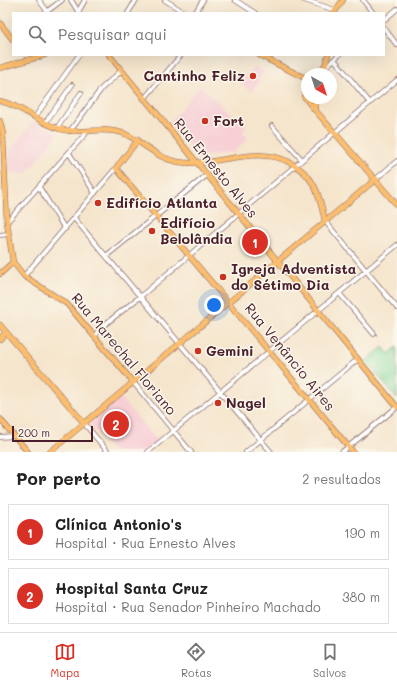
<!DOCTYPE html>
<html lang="pt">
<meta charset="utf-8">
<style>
:root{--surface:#fff;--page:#f6f6f6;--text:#222;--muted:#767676;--line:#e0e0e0;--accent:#d93025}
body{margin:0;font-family:Mali,sans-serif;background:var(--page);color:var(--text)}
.compass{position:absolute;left:301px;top:68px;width:36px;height:36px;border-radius:50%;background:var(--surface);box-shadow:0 4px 16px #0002;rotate:141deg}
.scale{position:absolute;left:12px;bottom:10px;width:81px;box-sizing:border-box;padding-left:4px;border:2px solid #4a1f2b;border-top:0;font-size:11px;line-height:14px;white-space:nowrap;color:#4a1f2b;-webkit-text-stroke:3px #fbf7ec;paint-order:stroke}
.you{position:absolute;left:214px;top:305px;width:14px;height:14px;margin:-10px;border:3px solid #fff;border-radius:50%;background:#1a73e8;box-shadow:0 0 0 6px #1a73e833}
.badge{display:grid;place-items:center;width:26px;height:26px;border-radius:50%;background:var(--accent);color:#fff;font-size:13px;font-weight:700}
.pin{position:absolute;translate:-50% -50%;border:2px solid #fff;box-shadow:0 1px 4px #0006}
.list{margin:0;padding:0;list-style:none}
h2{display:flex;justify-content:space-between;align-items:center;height:52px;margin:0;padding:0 16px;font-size:17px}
h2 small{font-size:13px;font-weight:400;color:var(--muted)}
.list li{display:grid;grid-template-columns:26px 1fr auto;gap:12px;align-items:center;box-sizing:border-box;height:56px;margin:0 8px 8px;padding:0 8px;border:1px solid var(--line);border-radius:0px}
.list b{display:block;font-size:15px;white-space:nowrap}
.list p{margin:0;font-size:13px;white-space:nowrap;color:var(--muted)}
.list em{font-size:13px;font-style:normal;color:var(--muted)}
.icon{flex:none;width:22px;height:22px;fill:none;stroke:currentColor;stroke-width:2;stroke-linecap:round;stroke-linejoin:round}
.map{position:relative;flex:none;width:397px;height:452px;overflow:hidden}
.search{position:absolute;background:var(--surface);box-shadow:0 4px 16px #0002;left:12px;right:12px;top:12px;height:44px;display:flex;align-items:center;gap:10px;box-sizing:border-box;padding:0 14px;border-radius:0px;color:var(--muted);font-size:15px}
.sheet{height:180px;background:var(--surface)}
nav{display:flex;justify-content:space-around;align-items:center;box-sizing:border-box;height:56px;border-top:1px solid var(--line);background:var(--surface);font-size:11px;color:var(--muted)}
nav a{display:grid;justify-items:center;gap:2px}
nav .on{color:var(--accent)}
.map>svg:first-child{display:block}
.built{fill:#f7cfd5}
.green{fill:#7fd598;stroke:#647a62}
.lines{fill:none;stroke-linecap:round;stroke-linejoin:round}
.minor-casing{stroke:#866463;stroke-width:5.5}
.major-casing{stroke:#866463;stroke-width:6}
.minor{stroke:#fff;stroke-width:4}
.major{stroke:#fbbd6e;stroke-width:5}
.poi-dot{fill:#c8321e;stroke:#fbf7ec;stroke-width:1.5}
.labels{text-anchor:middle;stroke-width:3;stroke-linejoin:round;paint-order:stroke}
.poi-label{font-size:14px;font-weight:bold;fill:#4a1f2b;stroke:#fbf7ec;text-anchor:start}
.street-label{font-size:14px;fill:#4a1f2b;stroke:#fbf7ec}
</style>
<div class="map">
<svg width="397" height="452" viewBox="0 0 397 452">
<rect width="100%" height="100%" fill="#fbf7ec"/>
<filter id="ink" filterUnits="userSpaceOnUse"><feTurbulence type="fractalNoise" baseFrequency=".025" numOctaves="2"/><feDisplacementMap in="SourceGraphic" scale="8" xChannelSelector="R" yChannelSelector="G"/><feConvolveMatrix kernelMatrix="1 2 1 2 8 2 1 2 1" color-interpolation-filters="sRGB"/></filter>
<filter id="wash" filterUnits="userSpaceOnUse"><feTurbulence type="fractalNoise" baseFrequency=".012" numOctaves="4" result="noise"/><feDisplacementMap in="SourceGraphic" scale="16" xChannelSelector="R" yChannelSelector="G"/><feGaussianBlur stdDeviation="0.9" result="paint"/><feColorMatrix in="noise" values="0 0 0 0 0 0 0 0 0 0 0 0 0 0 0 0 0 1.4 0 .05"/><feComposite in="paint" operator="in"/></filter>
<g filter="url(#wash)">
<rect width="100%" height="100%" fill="#f5e5cc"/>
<path class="built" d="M 256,66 L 264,73 L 258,79 L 260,82 L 251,92 L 240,82 Z
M 200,86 L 246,127 L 242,132 L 248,138 L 232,154 L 230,152 L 198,157 L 169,123 Z
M 33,121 L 58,133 L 27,174 L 9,173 L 9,152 Z
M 120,397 L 157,441 L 144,452 L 113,452 L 89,423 Z"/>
<path class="green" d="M 383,347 L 389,354 L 397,347 L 397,399 L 366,361 Z"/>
</g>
<g filter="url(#ink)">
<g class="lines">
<g class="minor-casing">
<path id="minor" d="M 39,0 L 47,11
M 71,0 L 79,13
M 165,0 L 185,13
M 235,0 L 255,13
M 304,0 L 335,10
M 363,0 L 373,13
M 78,12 L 85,0
M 45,13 L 62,0
M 128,13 L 136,0
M 195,13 L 203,0
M 384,20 L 397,9
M 384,28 L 397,45
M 334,59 L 370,103
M 324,68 L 339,55
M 144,99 L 181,55
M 35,117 L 79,55
M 45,123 L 72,85
M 272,126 L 302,160
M 57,128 L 81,93
M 70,131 L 102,88 L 121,71
M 69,153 L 95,193
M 376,179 L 397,161
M 39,187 L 65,229
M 74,218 L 271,452
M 325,221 L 397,308
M 7,222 L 88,131
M 0,235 L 8,234
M 106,256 L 207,175
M 24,276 L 116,168
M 339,293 L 374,334
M 95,337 L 99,329 L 141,296 L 397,80
M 133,382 L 191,452
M 84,423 L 108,452
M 0,437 L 14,436
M 148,452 L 397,245
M 246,452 L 358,359
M 342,452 L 397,407"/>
</g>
<g class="major-casing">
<path id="major" d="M 334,13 L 343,0
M 0,23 L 13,40
M 109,55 L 397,407
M 259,55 L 307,79
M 0,68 L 45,55
M 319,74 L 325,65 L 328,55
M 307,90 L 304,96 L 309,103 L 397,205
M 314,98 L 316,108
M 0,101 C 23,106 38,123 60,129 C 80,135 102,126 123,133 C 142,141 157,159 179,162 C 214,168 255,144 289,162 C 316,176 319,195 325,221
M 0,121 L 3,134 L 7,222 L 13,262 L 24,276 L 67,304 L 133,382
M 138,140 L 116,168 L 353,452
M 0,274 L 13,262
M 0,325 L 84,423
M 0,339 L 6,332
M 0,419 L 28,452
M 50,452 L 376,179"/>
</g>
<use href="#minor" class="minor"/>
<use href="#major" class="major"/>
</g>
</g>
<g class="poi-dot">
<circle cx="253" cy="76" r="4"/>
<circle cx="205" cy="121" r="4"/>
<circle cx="98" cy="203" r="4"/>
<circle cx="152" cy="231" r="4"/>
<circle cx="223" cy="277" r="4"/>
<circle cx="198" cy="351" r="4"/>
<circle cx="218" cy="403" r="4"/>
</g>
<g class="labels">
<g class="poi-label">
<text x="245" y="81" text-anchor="end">Cantinho Feliz</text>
<text x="213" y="126">Fort</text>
<text x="106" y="208">Edifício Atlanta</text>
<text x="160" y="228">Edifício<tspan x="160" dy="16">Belolândia</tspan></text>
<text x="231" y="274">Igreja Adventista<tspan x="231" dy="16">do Sétimo Dia</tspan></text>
<text x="206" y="356">Gemini</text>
<text x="226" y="408">Nagel</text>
</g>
<g class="street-label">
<text transform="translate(216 168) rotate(51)" y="5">Rua Ernesto Alves</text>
<text transform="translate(124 354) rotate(50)" y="5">Rua Marechal Floriano</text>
<text transform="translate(290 357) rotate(51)" y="5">Rua Venâncio Aires</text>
</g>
</g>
</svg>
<svg class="compass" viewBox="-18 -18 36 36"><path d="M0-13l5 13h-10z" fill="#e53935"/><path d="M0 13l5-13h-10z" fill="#767676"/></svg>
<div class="scale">200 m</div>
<div class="you"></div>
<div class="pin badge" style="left:255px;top:242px">1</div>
<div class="pin badge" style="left:116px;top:424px">2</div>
<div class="search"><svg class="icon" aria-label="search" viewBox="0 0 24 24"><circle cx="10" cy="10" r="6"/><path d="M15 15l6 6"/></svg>Pesquisar aqui</div>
</div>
<section class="sheet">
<h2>Por perto<small>2 resultados</small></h2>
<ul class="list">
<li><span class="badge">1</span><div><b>Clínica Antonio's</b><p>Hospital · Rua Ernesto Alves</p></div><em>190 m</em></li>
<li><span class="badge">2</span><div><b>Hospital Santa Cruz</b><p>Hospital · Rua Senador Pinheiro Machado</p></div><em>380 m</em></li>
</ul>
</section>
<nav>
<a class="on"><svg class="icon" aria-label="map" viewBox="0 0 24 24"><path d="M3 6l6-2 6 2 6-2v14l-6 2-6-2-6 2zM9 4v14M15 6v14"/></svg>Mapa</a>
<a><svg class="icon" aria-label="directions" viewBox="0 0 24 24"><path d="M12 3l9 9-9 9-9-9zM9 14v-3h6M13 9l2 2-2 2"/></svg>Rotas</a>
<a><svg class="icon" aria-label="saved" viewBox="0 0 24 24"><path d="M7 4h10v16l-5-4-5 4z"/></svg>Salvos</a>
</nav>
